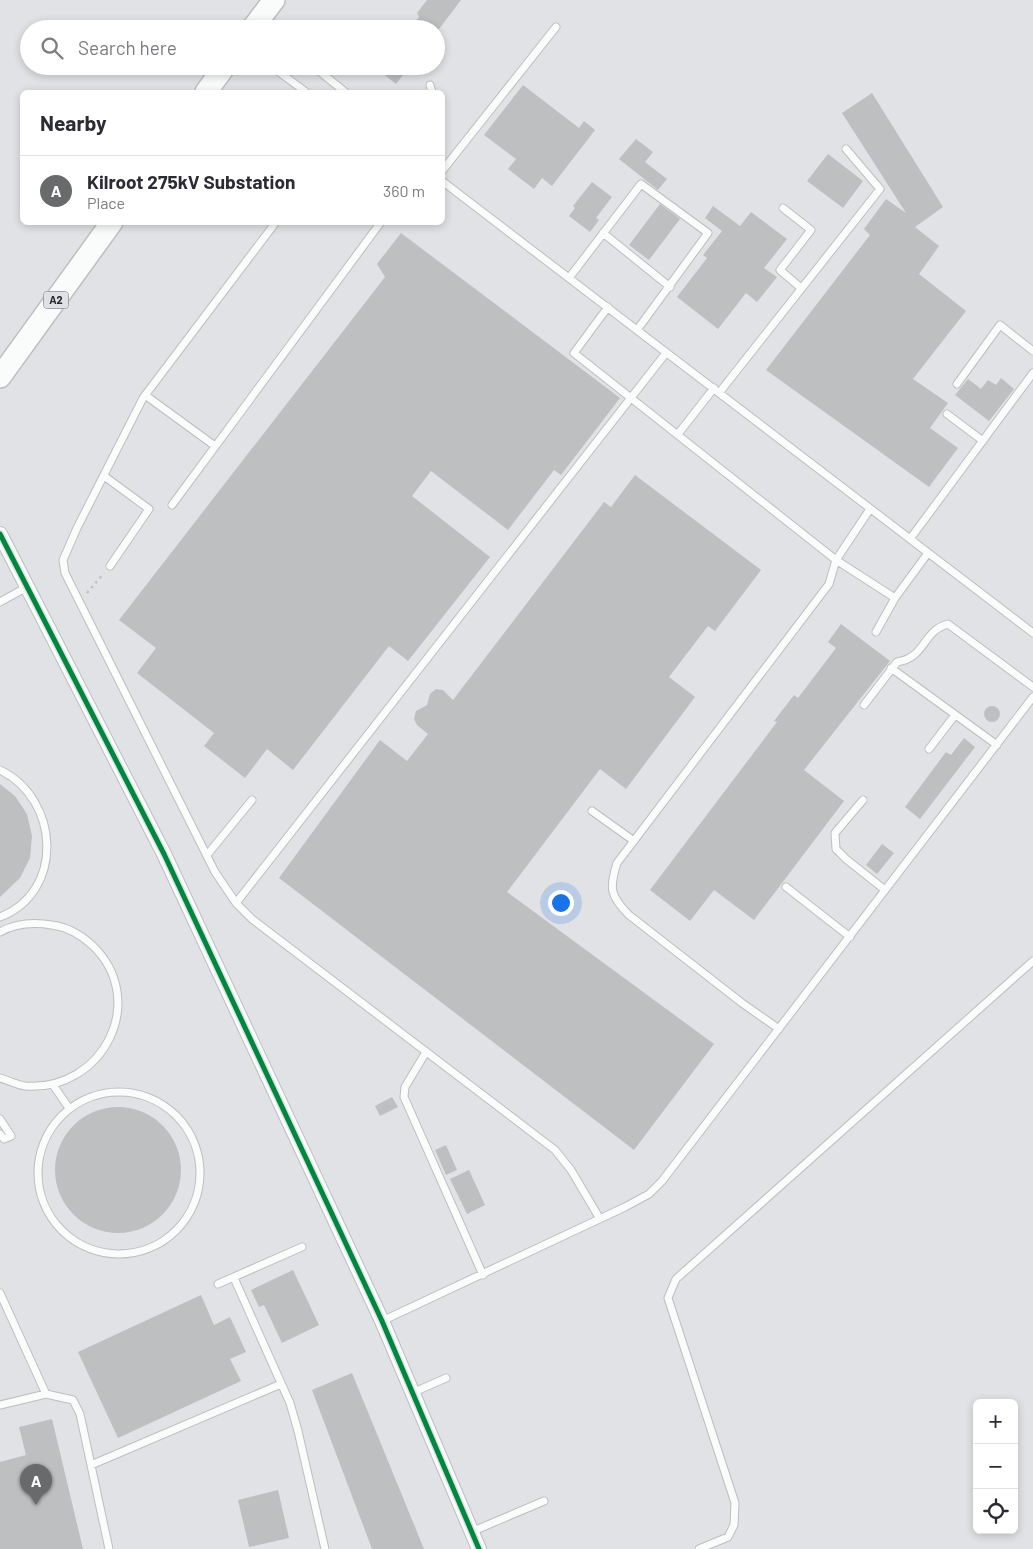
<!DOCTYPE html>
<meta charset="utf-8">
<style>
:root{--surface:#fff;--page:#f7f7f7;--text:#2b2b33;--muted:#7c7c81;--line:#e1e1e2;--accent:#696a6c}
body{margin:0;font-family:Barlow,sans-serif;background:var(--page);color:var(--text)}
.controls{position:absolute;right:15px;bottom:15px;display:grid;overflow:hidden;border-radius:8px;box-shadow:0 2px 8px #0003}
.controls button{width:45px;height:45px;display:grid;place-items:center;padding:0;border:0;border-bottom:1px solid var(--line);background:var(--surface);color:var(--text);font:25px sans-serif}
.you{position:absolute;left:560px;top:902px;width:18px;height:18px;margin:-12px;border:4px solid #fff;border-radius:50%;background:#1a73e8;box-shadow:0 0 0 8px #1a73e833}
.badge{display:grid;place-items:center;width:32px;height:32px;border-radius:50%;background:var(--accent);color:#fff;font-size:16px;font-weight:700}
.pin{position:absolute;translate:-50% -41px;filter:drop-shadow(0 1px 2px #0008)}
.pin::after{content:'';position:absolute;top:26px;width:18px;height:15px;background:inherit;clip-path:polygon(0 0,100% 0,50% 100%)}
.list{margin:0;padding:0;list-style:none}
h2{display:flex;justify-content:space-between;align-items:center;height:65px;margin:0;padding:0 20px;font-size:21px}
h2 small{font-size:16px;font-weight:400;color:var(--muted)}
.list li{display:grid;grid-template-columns:32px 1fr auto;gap:15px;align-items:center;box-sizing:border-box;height:70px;padding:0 20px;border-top:1px solid var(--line)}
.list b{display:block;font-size:19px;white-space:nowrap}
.list p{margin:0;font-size:16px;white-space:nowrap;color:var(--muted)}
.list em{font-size:16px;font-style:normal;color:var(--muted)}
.icon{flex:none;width:28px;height:28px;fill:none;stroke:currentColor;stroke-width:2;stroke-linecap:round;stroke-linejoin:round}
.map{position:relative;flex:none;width:1033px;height:1549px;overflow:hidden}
.search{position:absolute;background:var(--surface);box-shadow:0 2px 8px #0003;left:20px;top:20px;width:425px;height:55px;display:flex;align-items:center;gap:12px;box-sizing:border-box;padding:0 18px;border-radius:28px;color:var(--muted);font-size:19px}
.panel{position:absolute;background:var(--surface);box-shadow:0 2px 8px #0003;left:20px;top:90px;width:425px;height:135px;border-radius:8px}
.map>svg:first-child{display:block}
.building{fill:#bebfc1}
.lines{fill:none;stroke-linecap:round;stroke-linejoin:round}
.service-casing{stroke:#bdbec0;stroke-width:9}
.minor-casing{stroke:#bdbec0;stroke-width:16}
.primary-casing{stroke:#bdbec0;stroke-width:24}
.path{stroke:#c2c3c3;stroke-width:2.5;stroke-dasharray:2.5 4;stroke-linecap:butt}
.service{stroke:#fafbfb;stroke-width:7}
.minor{stroke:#fafbfb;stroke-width:14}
.primary{stroke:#fafbfb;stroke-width:21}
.cycleway-casing{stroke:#dfe1e7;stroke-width:8}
.cycleway{stroke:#00873e;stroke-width:5}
.labels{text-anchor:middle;stroke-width:4;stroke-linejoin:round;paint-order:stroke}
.shield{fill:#dfe1e7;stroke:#5f6063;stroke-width:1}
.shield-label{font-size:11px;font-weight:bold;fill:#28292b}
</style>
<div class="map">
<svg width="1033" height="1549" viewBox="0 0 1033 1549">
<rect width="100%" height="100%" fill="#e1e2e5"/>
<path class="building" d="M 427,0 L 461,0 L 439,29 L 410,29 L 419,17 L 417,13 Z
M 373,66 L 410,66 L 396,84 Z
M 523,85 L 579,128 L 584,121 L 595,130 L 552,186 L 542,178 L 534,189 L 508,169 L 516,159 L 484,135 Z
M 872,93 L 943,207 L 915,227 L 939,246 L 919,274 L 966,311 L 913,379 L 948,403 L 930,428 L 958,448 L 929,487 L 766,370 L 870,235 L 864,229 L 886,199 L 906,213 L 842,113 Z
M 636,139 L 653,152 L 645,162 L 667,179 L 658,190 L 619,159 Z
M 828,154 L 863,181 L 843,208 L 807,181 Z
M 592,182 L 612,197 L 596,218 L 599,220 L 590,232 L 569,216 L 575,208 L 573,206 Z
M 660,204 L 680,219 L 649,260 L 629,245 Z
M 713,206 L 740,226 L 751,212 L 787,239 L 764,268 L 777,277 L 757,302 L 746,293 L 718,329 L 677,297 L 707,258 L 703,255 L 722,231 L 705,218 Z
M 401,233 L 620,398 L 561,475 L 554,470 L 508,530 L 431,471 L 412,496 L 490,557 L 408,661 L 389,646 L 293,770 L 267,749 L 245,778 L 204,746 L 214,733 L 137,673 L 156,648 L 119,620 L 385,277 L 377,264 Z
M 1001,378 L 1014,389 L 989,421 L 955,395 L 968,379 L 981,389 L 988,380 L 996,385 Z
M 635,475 L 761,570 L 715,631 L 708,626 L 669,677 L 695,697 L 626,789 L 600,769 L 507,892 L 714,1044 L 634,1150 L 279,878 L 380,740 L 407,761 L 428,734 L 417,725 L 414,719 L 416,711 L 427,705 L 430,694 L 436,689 L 443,690 L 453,700 L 604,502 L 611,507 Z
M 841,624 L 890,661 L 804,770 L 844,801 L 754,920 L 714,890 L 690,921 L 650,890 L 777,722 L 774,721 L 794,695 L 798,698 L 836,648 L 828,642 Z
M984 714a8 8 0 1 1 16 0a8 8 0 1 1-16 0Z
M 964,738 L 975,747 L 920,819 L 905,807 L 946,752 L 951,755 Z
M 0,784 L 15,796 L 27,814 L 32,836 L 30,858 L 20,878 L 0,897 Z
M 882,844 L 894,853 L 877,874 L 866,865 Z
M 392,1097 L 398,1107 L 380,1116 L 375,1106 Z
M55 1170a63 63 0 1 1 126 0a63 63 0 1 1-126 0Z
M 446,1145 L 457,1170 L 446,1175 L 435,1150 Z
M 469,1170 L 485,1205 L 467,1214 L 450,1179 Z
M 293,1270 L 319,1325 L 282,1343 L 264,1305 L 259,1307 L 251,1290 Z
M 201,1295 L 214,1325 L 230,1317 L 246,1352 L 230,1359 L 241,1381 L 118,1438 L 78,1352 Z
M 352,1373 L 424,1549 L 372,1549 L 312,1390 Z
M 52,1419 L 83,1549 L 0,1549 L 0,1462 L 26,1455 L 19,1427 Z
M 278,1490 L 289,1538 L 249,1547 L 238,1500 Z"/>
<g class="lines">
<g class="service-casing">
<path id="service" d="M 271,66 L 306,92
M 313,66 L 345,92
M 430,85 L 432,92
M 442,171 L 556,27
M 442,181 L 1033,633
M 783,208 L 811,230 L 780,270 L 801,288
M 276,222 L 143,398 L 77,528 L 63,560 L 65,573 L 215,872 L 236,903 L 252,919 L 555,1150 L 571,1170 L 600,1219
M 603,233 L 670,287
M 569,278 L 641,184 L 708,233 L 637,330
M 608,307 L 574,353 L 836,560 L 895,598
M 957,384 L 1000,325 L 1033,351
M 719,393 L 880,189 L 846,149
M 145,395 L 215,446
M 947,414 L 983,441
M 678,434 L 714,388
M 104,476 L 149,509 L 110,566
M 172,505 L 381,222
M 910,539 L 1033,373
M 0,602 L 27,587
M 876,632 L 895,598 L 928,553
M 891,668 L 997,745
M 864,705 L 897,662 C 926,658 922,631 948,624 L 1033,687
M 929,749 L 955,715
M 0,770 C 60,799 65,892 0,917
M 863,800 L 835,833 L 836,849 L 846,859 L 885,890
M 592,811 L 634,841
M 207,855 L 252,800
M 786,887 L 850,937
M 236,903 L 666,353
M 0,932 C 16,923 34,922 52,925 C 67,927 81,935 92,945 C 150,1000 103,1092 25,1086 C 17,1085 8,1080 0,1078
M 779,1029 L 742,1003 L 629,915 C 610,896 609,888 617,863 L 829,584 L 836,560 L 870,509
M 426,1052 L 405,1087 L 404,1097 L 483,1275
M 53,1085 L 69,1108
M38 1173a81 81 0 1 1 162 0a81 81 0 1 1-162 0Z
M 0,1119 L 11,1136 L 4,1139 L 0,1134
M 234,1278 L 290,1403 L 298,1431 L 325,1549
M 218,1284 L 302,1247
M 0,1293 L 46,1394
M 382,1321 L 625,1207 L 649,1194 L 662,1181 L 1033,697
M 412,1393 L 446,1378
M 0,1405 L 46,1394 L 73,1400 L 80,1414 L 109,1549
M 91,1465 L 281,1384
M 471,1532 L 544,1501
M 699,1549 L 728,1537 L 734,1525 L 735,1503 L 668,1298 L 676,1279 L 1033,961"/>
</g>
<g class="minor-casing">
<path id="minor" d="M 0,534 L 164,854 L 382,1321 L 479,1549"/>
</g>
<g class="primary-casing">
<path id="primary" d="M 252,29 L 274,0
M 206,92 L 225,66
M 0,377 L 112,222"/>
</g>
<path class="path" d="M 87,593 L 104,573"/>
<use href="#service" class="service"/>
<use href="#minor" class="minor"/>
<use href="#primary" class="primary"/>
<g class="cycleway-casing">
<path id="cycleway" d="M 0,534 L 164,854 L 382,1321 L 479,1549"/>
</g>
<use href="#cycleway" class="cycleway"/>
</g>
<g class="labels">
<rect class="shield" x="43.5" y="291.5" width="25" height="17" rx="4"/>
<g class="shield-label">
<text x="56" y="304">A2</text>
</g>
</g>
</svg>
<div class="controls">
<button>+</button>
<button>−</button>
<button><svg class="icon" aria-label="locate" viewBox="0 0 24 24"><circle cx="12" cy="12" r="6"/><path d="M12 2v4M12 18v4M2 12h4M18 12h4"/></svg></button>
</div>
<div class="you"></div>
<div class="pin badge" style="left:36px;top:1505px">A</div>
<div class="search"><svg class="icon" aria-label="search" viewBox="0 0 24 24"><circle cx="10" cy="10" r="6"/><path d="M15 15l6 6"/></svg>Search here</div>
<section class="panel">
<h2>Nearby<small></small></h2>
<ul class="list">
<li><span class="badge">A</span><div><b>Kilroot 275kV Substation</b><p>Place</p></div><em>360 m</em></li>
</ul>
</section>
</div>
